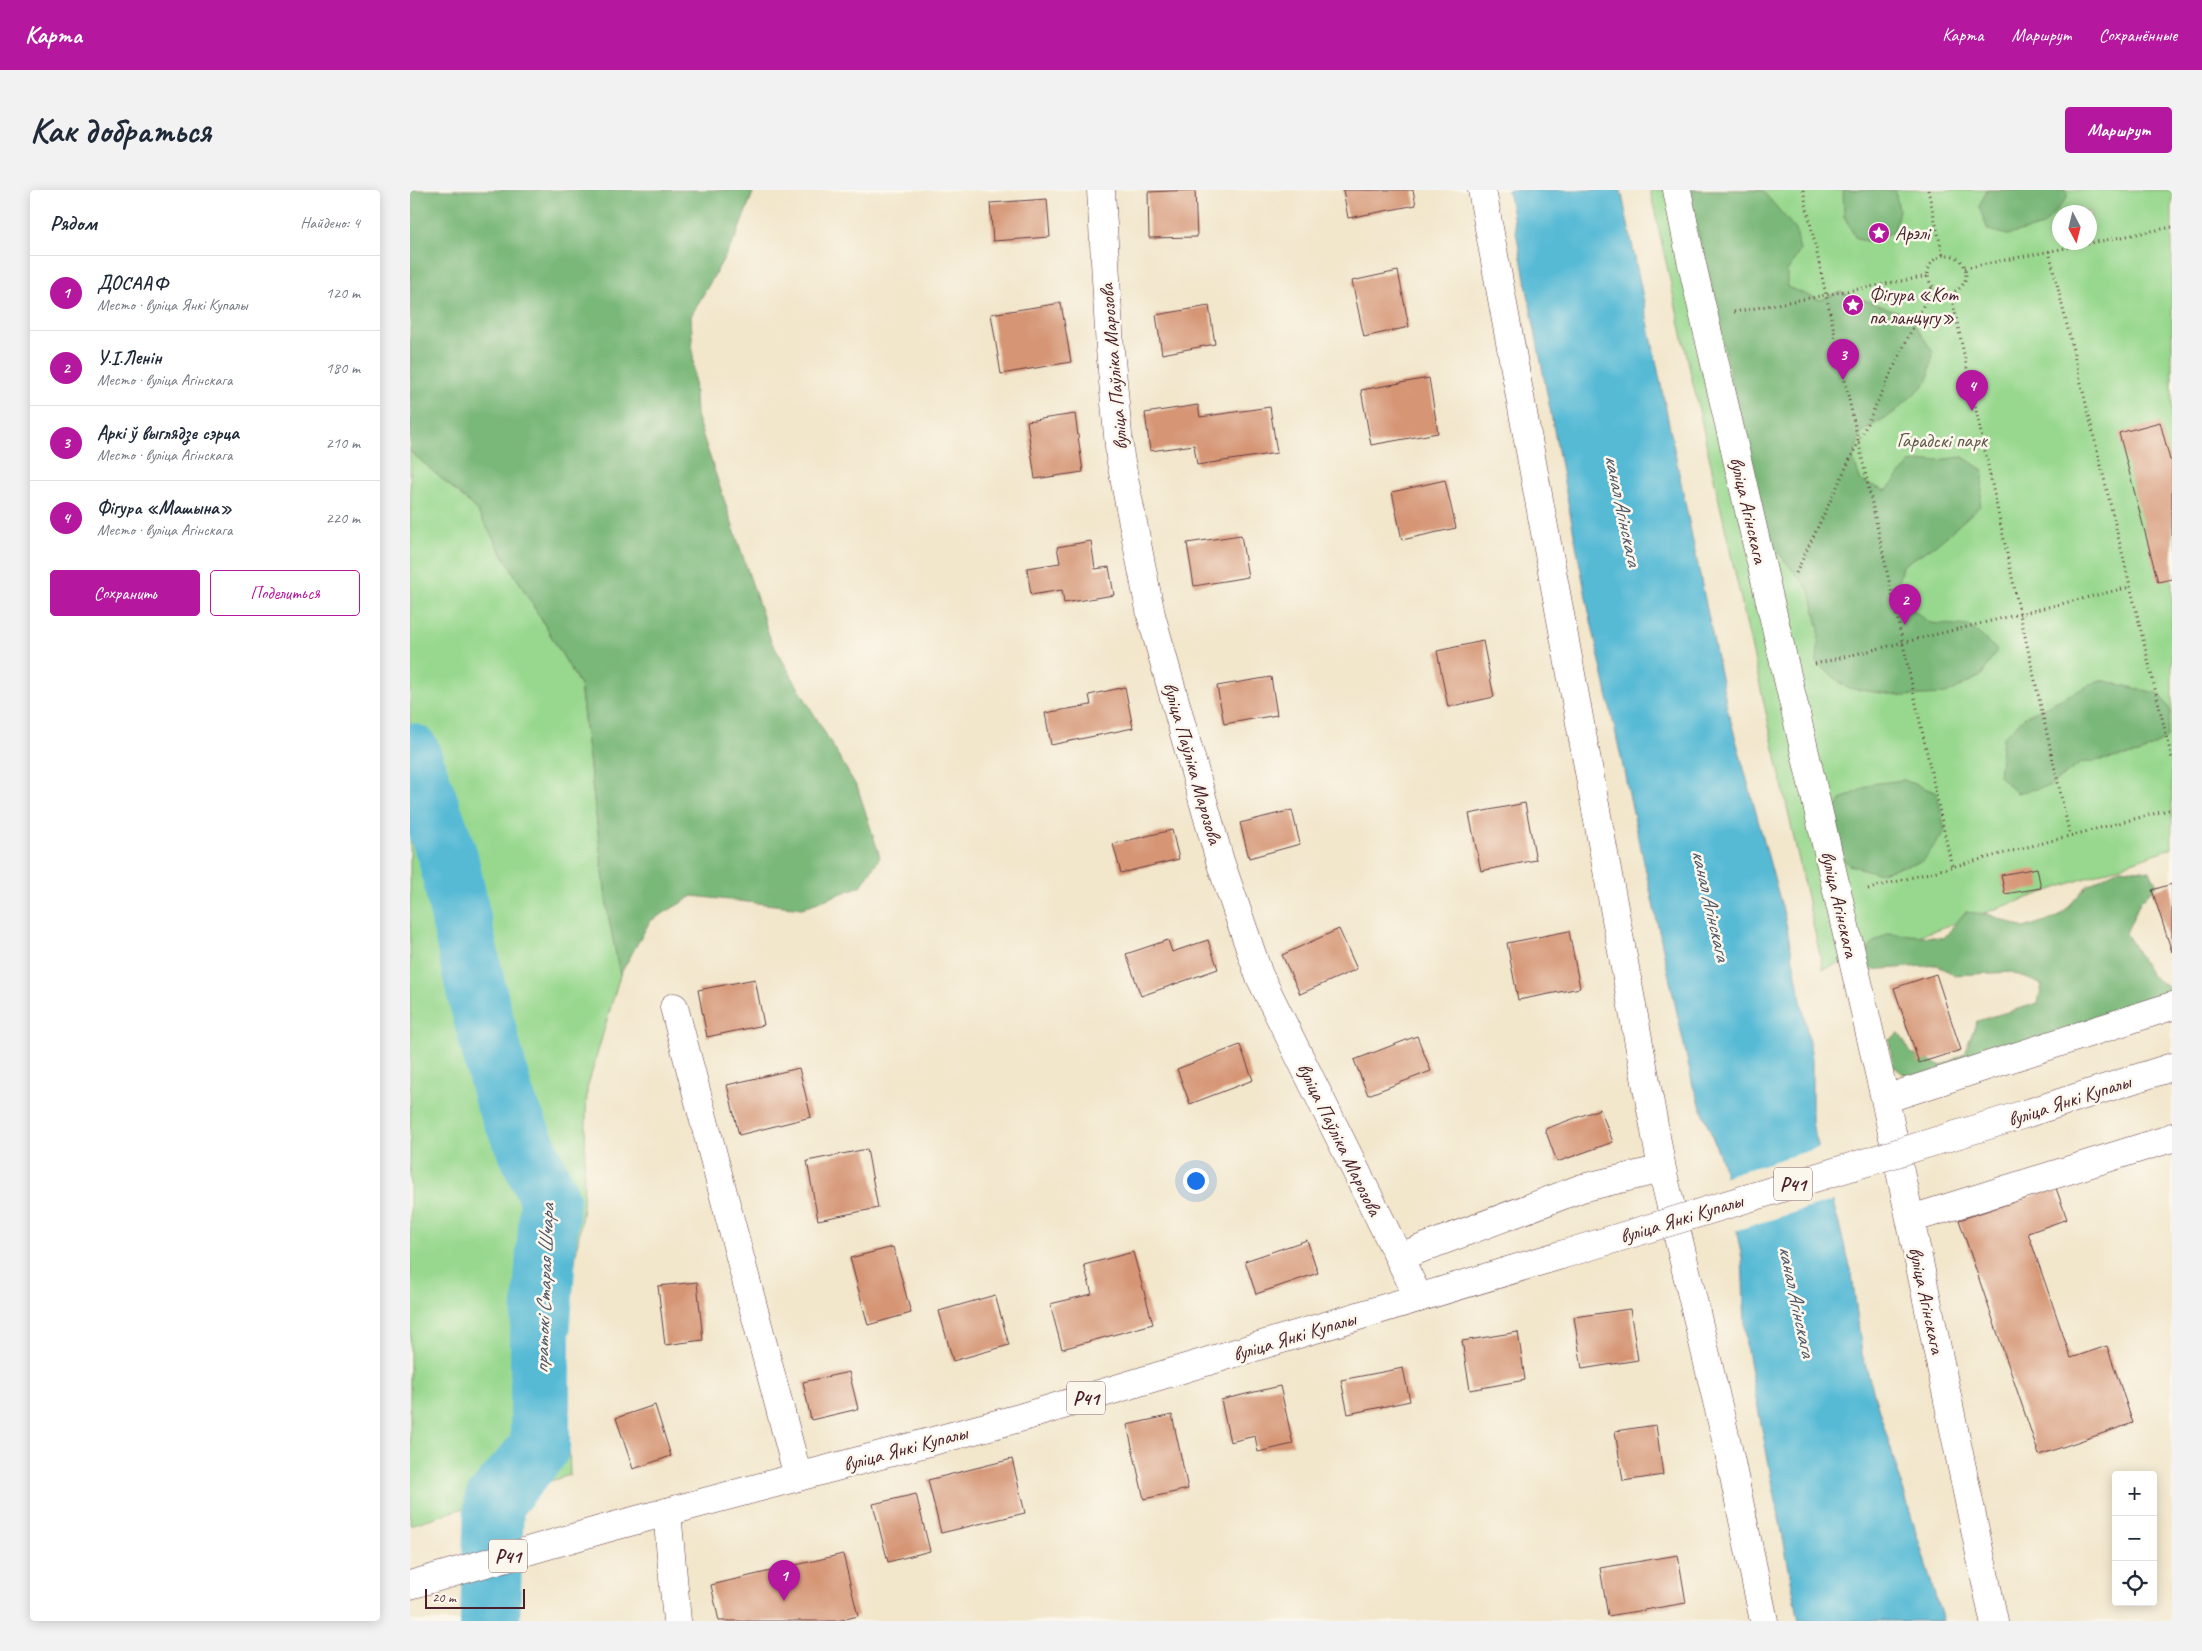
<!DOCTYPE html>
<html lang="ru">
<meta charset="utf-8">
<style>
:root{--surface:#fff;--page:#f2f2f3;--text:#1f2937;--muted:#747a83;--line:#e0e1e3;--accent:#b5179e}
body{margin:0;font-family:Caveat,sans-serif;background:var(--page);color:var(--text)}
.controls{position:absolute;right:15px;bottom:15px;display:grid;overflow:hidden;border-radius:5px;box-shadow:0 2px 12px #0003}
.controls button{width:45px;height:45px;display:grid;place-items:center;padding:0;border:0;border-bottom:1px solid var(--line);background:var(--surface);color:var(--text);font:25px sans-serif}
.compass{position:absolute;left:1642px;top:15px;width:45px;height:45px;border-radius:50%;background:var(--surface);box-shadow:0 2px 12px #0003;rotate:173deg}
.scale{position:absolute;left:15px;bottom:12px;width:100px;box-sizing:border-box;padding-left:5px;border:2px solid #4a1f2b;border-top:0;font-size:14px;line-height:18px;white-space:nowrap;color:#4a1f2b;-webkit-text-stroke:4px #fbf7ec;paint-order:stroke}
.you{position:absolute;left:785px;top:990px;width:18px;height:18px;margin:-12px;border:4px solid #fff;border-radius:50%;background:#1a73e8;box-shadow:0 0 0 8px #1a73e833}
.badge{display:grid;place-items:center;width:32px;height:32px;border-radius:50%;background:var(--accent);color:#fff;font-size:16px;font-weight:700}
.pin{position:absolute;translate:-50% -41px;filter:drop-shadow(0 1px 2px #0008)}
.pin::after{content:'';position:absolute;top:26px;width:18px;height:15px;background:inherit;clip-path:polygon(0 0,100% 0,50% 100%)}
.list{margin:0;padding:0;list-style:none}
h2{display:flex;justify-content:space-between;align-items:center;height:65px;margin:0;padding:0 20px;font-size:21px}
h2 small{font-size:16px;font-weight:400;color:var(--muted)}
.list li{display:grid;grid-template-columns:32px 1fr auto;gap:15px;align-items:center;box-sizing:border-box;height:75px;padding:0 20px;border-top:1px solid var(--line)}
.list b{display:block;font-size:19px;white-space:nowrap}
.list p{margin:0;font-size:16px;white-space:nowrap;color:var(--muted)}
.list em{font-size:16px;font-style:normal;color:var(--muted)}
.actions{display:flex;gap:10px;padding:15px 20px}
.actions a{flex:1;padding:11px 0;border:1px solid var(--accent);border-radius:5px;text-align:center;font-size:18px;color:var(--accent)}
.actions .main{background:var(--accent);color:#fff}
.icon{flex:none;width:28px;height:28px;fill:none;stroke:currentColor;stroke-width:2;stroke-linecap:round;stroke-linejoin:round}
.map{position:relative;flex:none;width:1762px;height:1431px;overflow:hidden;border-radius:5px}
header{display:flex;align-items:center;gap:30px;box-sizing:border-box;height:70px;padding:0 25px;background:var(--accent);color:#fff}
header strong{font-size:24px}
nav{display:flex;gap:28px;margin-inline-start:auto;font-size:18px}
.intro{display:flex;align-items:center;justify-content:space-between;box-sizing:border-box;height:120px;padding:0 30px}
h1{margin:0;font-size:35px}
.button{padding:12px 22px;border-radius:5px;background:var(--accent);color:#fff;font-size:18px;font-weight:700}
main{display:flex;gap:30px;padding:0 30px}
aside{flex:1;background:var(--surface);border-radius:5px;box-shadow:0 2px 12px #0003}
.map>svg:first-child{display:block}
.green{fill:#98d88e;stroke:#717c5c;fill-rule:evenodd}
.forest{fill:#7ab879;stroke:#626c52}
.water{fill:#57bad5;stroke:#506c80}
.pier{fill:#f2e6cb}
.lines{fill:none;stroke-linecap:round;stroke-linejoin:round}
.river{stroke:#57bad5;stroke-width:60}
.building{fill:#d69676}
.minor-casing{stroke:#633d43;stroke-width:29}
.major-casing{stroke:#633d43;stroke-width:29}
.path{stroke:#633d43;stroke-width:3;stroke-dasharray:1 4;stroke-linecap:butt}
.minor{stroke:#fff;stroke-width:28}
.major{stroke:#fff;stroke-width:28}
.major-bridge-casing{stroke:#633d43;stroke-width:29;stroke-linecap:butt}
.major-bridge{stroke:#fff;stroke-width:28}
.labels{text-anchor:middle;stroke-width:5;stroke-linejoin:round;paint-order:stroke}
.shield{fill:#fbf7ec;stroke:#7f6065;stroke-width:1}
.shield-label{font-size:19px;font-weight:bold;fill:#4a1f2b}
.poi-label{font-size:20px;fill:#4a1f2b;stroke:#fbf7ec;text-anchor:start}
.street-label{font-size:20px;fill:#4a1f2b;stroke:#fbf7ec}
.park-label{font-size:20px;fill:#615649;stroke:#fbf7ec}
.water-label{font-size:21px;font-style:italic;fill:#4f5566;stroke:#fbf7ec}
</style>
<header>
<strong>Карта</strong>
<nav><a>Карта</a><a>Маршрут</a><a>Сохранённые</a></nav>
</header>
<div class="intro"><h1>Как добраться</h1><a class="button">Маршрут</a></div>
<main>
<aside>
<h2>Рядом<small>Найдено: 4</small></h2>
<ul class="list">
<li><span class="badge">1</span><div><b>ДОСААФ</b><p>Место · вуліца Янкі Купалы</p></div><em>120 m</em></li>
<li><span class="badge">2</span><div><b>У.І.Ленін</b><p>Место · вуліца Агінскага</p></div><em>180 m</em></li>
<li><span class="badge">3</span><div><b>Аркі ў выглядзе сэрца</b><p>Место · вуліца Агінскага</p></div><em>210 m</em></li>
<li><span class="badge">4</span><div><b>Фігура «Машына»</b><p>Место · вуліца Агінскага</p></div><em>220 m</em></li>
</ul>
<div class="actions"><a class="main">Сохранить</a><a>Поделиться</a></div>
</aside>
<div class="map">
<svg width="1762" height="1431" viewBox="0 0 1762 1431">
<rect width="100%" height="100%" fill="#fbf7ec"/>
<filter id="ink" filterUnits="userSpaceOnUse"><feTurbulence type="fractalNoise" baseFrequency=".02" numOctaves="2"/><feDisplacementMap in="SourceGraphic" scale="10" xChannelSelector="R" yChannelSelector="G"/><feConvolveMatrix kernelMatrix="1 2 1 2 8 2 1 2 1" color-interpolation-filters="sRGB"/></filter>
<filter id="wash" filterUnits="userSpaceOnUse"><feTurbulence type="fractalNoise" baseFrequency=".0096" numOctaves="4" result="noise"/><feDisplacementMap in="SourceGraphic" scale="20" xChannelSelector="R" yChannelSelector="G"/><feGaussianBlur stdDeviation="1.12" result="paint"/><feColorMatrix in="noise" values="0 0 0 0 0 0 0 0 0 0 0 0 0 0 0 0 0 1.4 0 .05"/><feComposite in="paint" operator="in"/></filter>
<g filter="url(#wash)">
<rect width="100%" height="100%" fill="#f2e6cb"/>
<path class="green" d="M 1240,0 L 1762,0 L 1762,658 L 1413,779 ZM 1650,22 L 1680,22 L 1680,52 L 1650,52 Z
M 0,261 L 66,319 L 170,495 L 198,724 L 210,785 L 177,899 L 173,1017 L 155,1141 L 160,1285 L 0,1335 Z"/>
<path class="forest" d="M 0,0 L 344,0 L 326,47 L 281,126 L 286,225 L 361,451 L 448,599 L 470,667 L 451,696 L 392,718 L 283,706 L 240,731 L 210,785 L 198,724 L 170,495 L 66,319 L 0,261 Z
M 1277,0 L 1352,0 L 1386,40 L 1390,61 L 1377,81 L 1377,97 L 1410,110 L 1430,102 L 1498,125 L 1523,162 L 1518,191 L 1486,221 L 1451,243 L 1443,269 L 1451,291 L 1476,301 L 1500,273 L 1553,267 L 1574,281 L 1570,316 L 1531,351 L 1492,376 L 1485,406 L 1520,433 L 1560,436 L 1587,460 L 1571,486 L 1536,504 L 1491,506 L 1437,498 L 1407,473 L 1409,440 L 1400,401 L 1351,342 L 1319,178 L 1297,76 Z
M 1433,0 L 1485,0 L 1489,20 L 1484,41 L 1463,52 L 1446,49 L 1434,26 Z
M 1577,0 L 1657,0 L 1657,8 L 1633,36 L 1598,45 L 1578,40 L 1569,17 Z
M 1690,490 L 1750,504 L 1760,520 L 1757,548 L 1729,564 L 1671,573 L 1639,596 L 1607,603 L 1589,586 L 1593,547 L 1616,526 Z
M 1494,590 L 1527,603 L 1535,641 L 1513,671 L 1467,683 L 1439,675 L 1423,658 L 1419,631 L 1431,610 L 1461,594 Z
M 1710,678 L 1740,681 L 1747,695 L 1730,712 L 1716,743 L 1741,785 L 1762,800 L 1762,814 L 1499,888 L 1483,876 L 1479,850 L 1489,843 L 1501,863 L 1532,876 L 1554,864 L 1567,831 L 1628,813 L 1632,795 L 1602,782 L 1544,785 L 1528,775 L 1458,780 L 1450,772 L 1464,752 L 1478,743 L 1534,748 L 1555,722 L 1578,724 L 1614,738 L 1650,726 L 1677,696 Z"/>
<path class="water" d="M 1098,0 L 1211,0 L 1317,517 L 1375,728 L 1402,867 L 1402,933 L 1442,1084 L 1452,1164 L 1533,1431 L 1389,1431 L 1336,1156 L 1332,1068 L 1312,972 L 1283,896 L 1178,417 Z"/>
<path class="pier" d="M 1411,957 L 1425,1010 L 1324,1041 L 1312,987 Z"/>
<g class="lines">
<path class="river" d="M 0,563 L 38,667 L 66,800 L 94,908 L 140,1010 L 130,1144 L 130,1257 L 84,1312 L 80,1431"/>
</g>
<g id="blocks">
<path class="building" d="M 785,0 L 787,47 L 739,48 L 738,2 Z
M 933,0 L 1003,0 L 1006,15 L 938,28 Z
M 637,9 L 640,47 L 583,51 L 580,13 Z
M 988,81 L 999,137 L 954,147 L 942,91 Z
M 651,113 L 661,172 L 591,184 L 581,124 Z
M 799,116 L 805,154 L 752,164 L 746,125 Z
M 1019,188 L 1028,243 L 961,255 L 951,200 Z
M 788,215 L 790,227 L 860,217 L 867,263 L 787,275 L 784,255 L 740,261 L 735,223 Z
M 665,224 L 673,282 L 625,289 L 617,231 Z
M 1750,232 L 1760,270 L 1762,270 L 1762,389 L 1748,392 L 1709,243 Z
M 1035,290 L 1046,338 L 992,350 L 982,302 Z
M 831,345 L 838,387 L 784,396 L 777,353 Z
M 681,351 L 685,379 L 699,377 L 704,405 L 654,413 L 652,400 L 621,405 L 617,378 L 650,373 L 647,357 Z
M 1073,451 L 1084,507 L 1038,517 L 1027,461 Z
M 861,487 L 867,525 L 814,534 L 807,496 Z
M 715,497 L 723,538 L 641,555 L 635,523 L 681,515 L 679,505 Z
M 1115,613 L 1126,670 L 1071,681 L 1059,624 Z
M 882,620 L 890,654 L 839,668 L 830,633 Z
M 762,640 L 769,669 L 711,683 L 703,654 Z
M 1627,678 L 1631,698 L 1595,704 L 1591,685 Z
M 1762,694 L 1762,762 L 1742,700 Z
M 929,739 L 947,779 L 890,804 L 872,765 Z
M 1159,741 L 1170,798 L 1108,810 L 1097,753 Z
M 758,750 L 762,762 L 798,750 L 808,779 L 731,806 L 716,764 Z
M 1526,784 L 1551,860 L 1509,873 L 1484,798 Z
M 345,789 L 354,835 L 297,847 L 288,800 Z
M 1007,846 L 1021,881 L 958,905 L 944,870 Z
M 830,855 L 843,890 L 780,914 L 767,879 Z
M 389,878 L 401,927 L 329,945 L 317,895 Z
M 1190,919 L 1203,952 L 1147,972 L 1135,939 Z
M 457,959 L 468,1018 L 408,1030 L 397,971 Z
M 1646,998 L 1657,1029 L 1618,1043 L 1661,1168 L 1697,1156 L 1723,1233 L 1629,1265 L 1549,1030 Z
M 897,1050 L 908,1083 L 846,1104 L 835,1071 Z
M 483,1057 L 501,1123 L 458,1135 L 440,1068 Z
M 723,1062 L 743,1134 L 652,1159 L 640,1114 L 682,1104 L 674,1075 Z
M 287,1092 L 293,1150 L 255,1155 L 248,1096 Z
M 585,1105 L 599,1155 L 543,1171 L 529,1121 Z
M 1220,1119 L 1228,1170 L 1172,1179 L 1164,1127 Z
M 1108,1142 L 1115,1190 L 1060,1200 L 1052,1151 Z
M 993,1178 L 1000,1211 L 938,1224 L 931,1190 Z
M 439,1182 L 448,1219 L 401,1230 L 393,1192 Z
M 870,1196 L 883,1254 L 848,1262 L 845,1246 L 820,1252 L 811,1210 Z
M 245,1215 L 261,1266 L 223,1279 L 206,1228 Z
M 762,1225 L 778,1299 L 734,1309 L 717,1235 Z
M 1246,1235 L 1253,1285 L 1213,1291 L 1205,1241 Z
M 602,1269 L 615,1323 L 531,1343 L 518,1290 Z
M 506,1304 L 520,1361 L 478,1372 L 463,1314 Z
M 433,1364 L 448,1426 L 427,1431 L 309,1431 L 301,1395 Z
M 1268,1365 L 1276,1413 L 1198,1426 L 1190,1378 Z"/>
</g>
</g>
<g filter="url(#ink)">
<use href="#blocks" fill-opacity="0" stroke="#633d43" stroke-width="1"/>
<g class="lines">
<g class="minor-casing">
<path id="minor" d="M 691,0 L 700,159 L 710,267 L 741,425 L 775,547 L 810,671 L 849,785 L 1009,1108
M 1072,0 L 1252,979 L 1318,1258 L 1354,1431
M 1267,0 L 1281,70 L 1475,909 L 1584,1431
M 264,817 L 388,1287
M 1475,909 L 1762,816
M 1501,1029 L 1759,949 L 1762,947
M 989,1067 L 1172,998 L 1252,979
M 257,1322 L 267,1431"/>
</g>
<g class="major-casing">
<path id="major" d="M 1615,924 L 1762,877
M 0,1395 L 197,1338 L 613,1227 L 1151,1065"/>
</g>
<path class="path" d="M 1393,0 L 1542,677
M 1518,0 L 1533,65
M 1639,61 L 1762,569
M1518 84a19 19 0 1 1 38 0a19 19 0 1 1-38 0Z
M 1555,78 L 1762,37
M 1541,104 L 1610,424 L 1660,646
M 1324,122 L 1518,86
M 1386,383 L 1522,97
M 1405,474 L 1720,397
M 1458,699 L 1762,619"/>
<use href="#minor" class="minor"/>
<use href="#major" class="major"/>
<g class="major-bridge-casing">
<path id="major-bridge" d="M 1151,1065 L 1615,924"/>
</g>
<use href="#major-bridge" class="major-bridge"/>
</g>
</g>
<defs>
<g id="sight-disc" transform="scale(1.125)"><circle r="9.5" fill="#b5179e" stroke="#fbf7ec"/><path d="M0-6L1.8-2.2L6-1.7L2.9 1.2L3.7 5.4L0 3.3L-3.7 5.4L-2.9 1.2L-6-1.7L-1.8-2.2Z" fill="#fff"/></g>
</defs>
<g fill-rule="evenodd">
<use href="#sight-disc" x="1469" y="43"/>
<use href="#sight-disc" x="1443" y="115"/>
</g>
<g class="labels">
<g class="shield">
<rect x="1364" y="977.5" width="38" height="33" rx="4"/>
<rect x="657" y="1191.5" width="38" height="33" rx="4"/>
<rect x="79" y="1349.5" width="38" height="33" rx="4"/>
</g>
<g class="shield-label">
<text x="1383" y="1001">Р41</text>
<text x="676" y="1215">Р41</text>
<text x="98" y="1373">Р41</text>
</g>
<g class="poi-label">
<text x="1485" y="50">Арэлі</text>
<text x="1459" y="111">Фігура «Кот<tspan x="1459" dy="23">па ланцугу»</tspan></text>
</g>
<g class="street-label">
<text transform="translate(703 177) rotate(-95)" y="7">вуліца Паўліка Марозова</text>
<text transform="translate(1339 320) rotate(77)" y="7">вуліца Агінскага</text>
<text transform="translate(783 573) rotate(74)" y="7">вуліца Паўліка Марозова</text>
<text transform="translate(1430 714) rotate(77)" y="7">вуліца Агінскага</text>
<text transform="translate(1659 910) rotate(-18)" y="7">вуліца Янкі Купалы</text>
<text transform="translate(930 949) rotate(64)" y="7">вуліца Паўліка Марозова</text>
<text transform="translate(1271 1028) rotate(-17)" y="7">вуліца Янкі Купалы</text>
<text transform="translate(1517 1110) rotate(78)" y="7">вуліца Агінскага</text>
<text transform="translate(884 1146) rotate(-17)" y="7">вуліца Янкі Купалы</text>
<text transform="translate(495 1258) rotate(-15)" y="7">вуліца Янкі Купалы</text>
</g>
<g class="park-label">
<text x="1532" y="257">Гарадскі парк</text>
</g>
<g class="water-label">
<text transform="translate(1213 320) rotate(78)" y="7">канал Агінскага</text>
<text transform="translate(1301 715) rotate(77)" y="7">канал Агінскага</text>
<text transform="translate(134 1099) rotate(-88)" y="7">пратокі Старая Шчара</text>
<text transform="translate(1387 1111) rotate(78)" y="7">канал Агінскага</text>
</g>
</g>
</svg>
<div class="controls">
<button>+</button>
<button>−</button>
<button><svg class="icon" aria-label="locate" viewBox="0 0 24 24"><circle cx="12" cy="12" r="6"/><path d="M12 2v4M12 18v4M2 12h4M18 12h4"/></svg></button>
</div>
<svg class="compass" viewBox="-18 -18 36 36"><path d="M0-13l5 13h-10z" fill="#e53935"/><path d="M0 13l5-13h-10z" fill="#747a83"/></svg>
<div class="scale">20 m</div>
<div class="you"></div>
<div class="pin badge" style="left:374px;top:1411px">1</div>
<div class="pin badge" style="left:1495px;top:435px">2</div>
<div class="pin badge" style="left:1433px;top:190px">3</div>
<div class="pin badge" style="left:1562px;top:221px">4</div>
</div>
</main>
